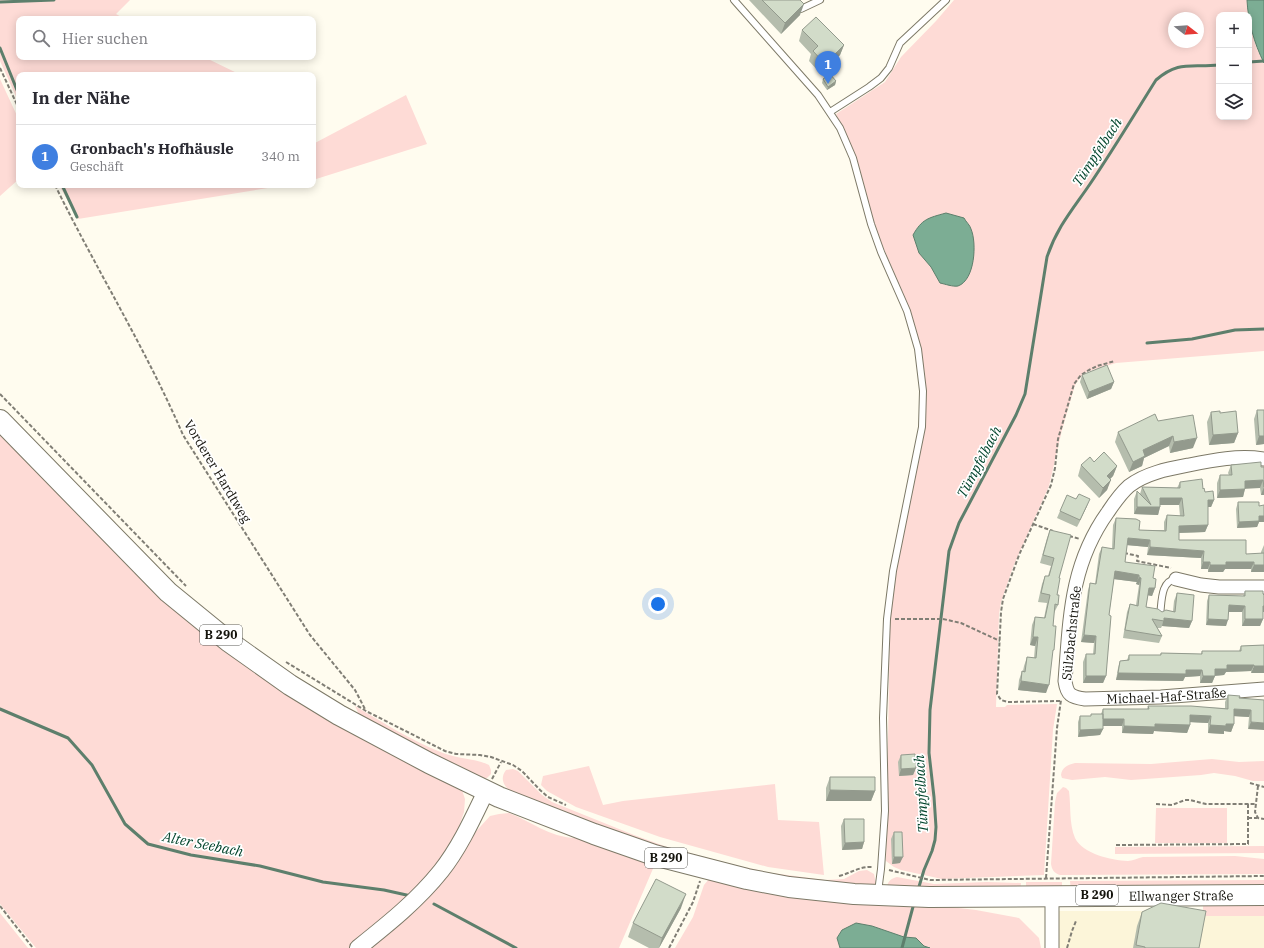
<!DOCTYPE html>
<html lang="de">
<meta charset="utf-8">
<style>
:root{--surface:#fff;--page:#f7f7f7;--text:#2b2b33;--muted:#7c7c81;--line:#e1e1e2;--accent:#111827}
body{margin:0;font-family:"IBM Plex Serif",serif;background:var(--page);color:var(--text)}
.controls{position:absolute;right:12px;top:12px;display:grid;overflow:hidden;border-radius:8px;box-shadow:0 2px 10px #0003}
.controls button{width:36px;height:36px;display:grid;place-items:center;padding:0;border:0;border-bottom:1px solid var(--line);background:var(--surface);color:var(--text);font:20px sans-serif}
.compass{position:absolute;left:1168px;top:12px;width:36px;height:36px;border-radius:50%;background:var(--surface);box-shadow:0 2px 10px #0003;rotate:107deg}
.you{position:absolute;left:658px;top:604px;width:14px;height:14px;margin:-10px;border:3px solid #fff;border-radius:50%;background:#1a73e8;box-shadow:0 0 0 6px #1a73e833}
.badge{display:grid;place-items:center;width:26px;height:26px;border-radius:50%;background:var(--accent);color:#fff;font-size:13px;font-weight:700}
.pin{position:absolute;translate:-50% -33px;filter:drop-shadow(0 1px 2px #0008)}
.pin::after{content:'';position:absolute;top:21px;width:14px;height:12px;background:inherit;clip-path:polygon(0 0,100% 0,50% 100%)}
.list{margin:0;padding:0;list-style:none}
h2{display:flex;justify-content:space-between;align-items:center;height:52px;margin:0;padding:0 16px;font-size:17px}
h2 small{font-size:13px;font-weight:400;color:var(--muted)}
.list li{display:grid;grid-template-columns:26px 1fr auto;gap:12px;align-items:center;box-sizing:border-box;height:64px;padding:0 16px;border-top:1px solid var(--line)}
.list b{display:block;font-size:15px;white-space:nowrap}
.list p{margin:0;font-size:13px;white-space:nowrap;color:var(--muted)}
.list em{font-size:13px;font-style:normal;color:var(--muted)}
.icon{flex:none;width:22px;height:22px;fill:none;stroke:currentColor;stroke-width:2;stroke-linecap:round;stroke-linejoin:round}
.map{position:relative;flex:none;width:1264px;height:948px;overflow:hidden}
.search{position:absolute;background:var(--surface);box-shadow:0 2px 10px #0003;left:16px;top:16px;width:300px;height:44px;display:flex;align-items:center;gap:10px;box-sizing:border-box;padding:0 14px;border-radius:8px;color:var(--muted);font-size:15px}
.panel{position:absolute;background:var(--surface);box-shadow:0 2px 10px #0003;left:16px;top:72px;width:300px;height:116px;border-radius:8px}
.map>svg:first-child{display:block}
.built{fill:#fcf5d9}
.green{fill:#fedbd6;fill-rule:evenodd}
.water{fill:#7cad94;stroke:#5d7f6c}
.lines{fill:none;stroke-linecap:round;stroke-linejoin:round}
.stream{stroke:#5d7f6c;stroke-width:3}
.service-casing{stroke:#7d7967;stroke-width:8}
.minor-casing{stroke:#7d7967;stroke-width:15}
.tertiary-casing{stroke:#7d7967;stroke-width:18}
.primary-casing{stroke:#7d7967;stroke-width:22}
.path{stroke:#807e75;stroke-width:2;stroke-dasharray:4 2;stroke-linecap:butt}
.service{stroke:#fff;stroke-width:6}
.minor{stroke:#fff;stroke-width:13}
.tertiary{stroke:#fff;stroke-width:16}
.primary{stroke:#fff;stroke-width:20}
.wall{fill:#b5bdad}
.shaded-wall{fill:#939a8d}
.building{fill:#d2dcc9;stroke:#939a8d}
.labels{text-anchor:middle;stroke-width:3.5;stroke-linejoin:round;paint-order:stroke}
.shield{fill:#fff;stroke:#5b5a56;stroke-width:1}
.shield-label{font-size:12px;font-weight:bold;fill:#15140d}
.street-label{font-size:13px;fill:#15140d;stroke:#fff}
.water-label{font-size:14px;font-style:italic;fill:#00432b;stroke:#fff}
</style>
<div class="map">
<svg width="1264" height="948" viewBox="0 0 1264 948">
<rect width="100%" height="100%" fill="#fffcef"/>
<path class="built" d="M 1057,911 L 1264,911 L 1264,948 L 1058,948 Z"/>
<path class="green" d="M 0,0 L 130,0 L 116,14 L 125,19 L 19,19 L 19,57 L 204,57 L 241,75 L 19,75 L 19,103 L 0,61 Z
M 954,0 L 1247,0 L 1248,15 L 1219,15 L 1219,117 L 1249,117 L 1249,21 L 1257,49 L 1264,64 L 1264,351 L 1116,363 L 1086,372 L 1079,379 L 1075,385 L 1062,430 L 1049,486 L 1013,567 L 1001,602 L 999,614 L 996,707 L 1005,707 L 1007,705 L 1057,704 L 1053,730 L 1044,875 L 942,879 L 901,870 L 894,867 L 886,861 L 890,621 L 896,574 L 924,426 L 925,391 L 921,349 L 909,307 L 873,224 L 865,190 L 836,114 L 885,82 L 901,57 L 936,21 ZM 1174,18 L 1198,18 L 1198,42 L 1174,42 ZM 919,253 L 974,253 L 940,283 L 931,267 Z
M 0,79 L 19,120 L 19,179 L 0,196 Z
M 406,95 L 427,144 L 313,180 L 313,144 Z
M 59,185 L 286,185 L 78,219 Z
M 0,426 L 189,620 L 462,790 L 465,799 L 464,812 L 457,833 L 445,853 L 407,902 L 349,948 L 36,948 L 0,904 Z
M 355,706 C 384,723 412,741 443,753 C 458,759 474,758 489,765 L 491,770 L 491,774 L 487,778 L 481,778 L 361,719 Z
M 1212,759 L 1239,762 L 1264,761 L 1264,781 L 1253,781 L 1235,776 L 1214,773 L 1201,775 L 1131,780 L 1105,777 L 1072,780 L 1062,778 L 1061,775 C 1062,767 1068,765 1075,763 L 1151,764 Z
M 589,766 L 603,805 L 623,801 L 775,784 L 778,820 L 819,822 L 824,875 L 768,867 L 660,837 L 576,807 L 547,791 L 541,785 L 543,776 Z
M 513,769 L 518,771 L 542,795 L 552,802 L 634,835 L 667,847 L 739,866 L 772,873 L 825,880 L 844,879 L 859,871 L 867,870 L 874,874 L 876,884 L 871,889 L 859,890 L 722,867 L 629,837 L 510,791 C 503,785 500,778 506,770 Z
M 1063,787 L 1066,788 L 1069,791 C 1071,806 1069,824 1075,838 C 1083,854 1111,860 1128,861 C 1132,861 1138,858 1143,857 L 1235,856 L 1264,859 L 1264,874 L 1060,875 C 1054,873 1052,870 1051,864 L 1055,802 L 1057,793 Z
M 1156,808 L 1227,808 L 1227,843 L 1155,843 Z
M 509,813 C 532,822 549,837 575,838 L 655,864 L 619,948 L 367,948 L 420,907 L 470,838 L 490,816 L 499,814 Z
M 1264,846 L 1264,853 L 1115,854 L 1115,847 Z
M 897,877 L 934,884 L 987,882 L 1021,883 L 1020,891 L 887,886 C 888,881 892,878 897,877 Z
M 709,879 L 976,910 L 1019,918 L 1039,938 L 1041,948 L 930,948 L 924,946 L 915,938 L 904,937 L 872,926 L 842,930 L 837,938 L 840,948 L 675,948 L 693,917 L 704,885 Z
M 1264,880 L 1264,889 L 1071,891 L 1070,881 Z
M 1026,882 L 1062,882 L 1062,891 L 1026,891 Z
M 1203,901 L 1264,902 L 1264,916 L 1203,916 Z
M 0,913 L 28,948 L 0,948 Z"/>
<path class="water" d="M 1247,0 L 1264,0 L 1264,63 C 1254,43 1248,21 1247,0 Z
M 946,213 L 964,218 C 966,222 970,225 971,229 C 977,243 975,280 958,286 C 953,287 945,284 940,283 L 931,267 L 919,253 L 913,235 C 922,219 928,218 946,213 Z
M 856,923 L 872,926 L 904,937 L 916,938 L 924,946 L 930,948 L 840,948 L 837,938 L 842,930 Z"/>
<g class="lines">
<path class="stream" d="M 0,2 L 54,0
M 0,48 L 19,95
M 1249,62 L 1264,61
M 62,185 L 77,217
M 1147,343 L 1192,339 L 1235,330 L 1264,329
M 0,709 L 68,738 L 92,765 L 125,824 L 148,844 L 191,855 L 260,866 L 323,882 L 384,890 L 411,896
M 918,890 L 924,870 L 932,851 L 935,840 L 936,827 L 934,797 L 929,753 L 930,710 L 949,551 L 959,523 L 1016,415 L 1025,394 L 1047,257 C 1057,227 1073,209 1090,184 C 1113,150 1134,115 1156,80 C 1179,60 1191,68 1219,65
M 434,904 L 516,948
M 902,948 L 914,903"/>
<g class="service-casing">
<path id="service" d="M 734,0 L 818,95 L 840,128 L 853,158 L 871,224 L 881,252 L 907,311 L 918,349 L 923,391 L 922,427 L 893,571 L 887,619 L 883,718 L 885,811 L 881,869 L 878,892
M 794,0 L 801,9 L 820,0
M 830,112 L 869,87 L 881,78 L 889,68 L 900,43 L 946,0
M 1160,615 C 1162,603 1160,581 1176,579"/>
</g>
<g class="minor-casing">
<g id="minor">
<path id="s1" d="M 1264,459 C 1239,455 1213,460 1189,465 C 1168,469 1146,473 1129,486 C 1121,493 1114,503 1108,512 C 1070,565 1070,618 1065,681 C 1067,695 1071,697 1085,699 L 1161,697 L 1264,689"/>
<path d="M 1176,579 L 1201,585 L 1219,587 L 1264,587"/>
<path d="M 1052,948 L 1052,896"/>
</g>
</g>
<g class="tertiary-casing">
<path id="tertiary" d="M 358,948 C 388,924 417,901 441,871 C 460,847 473,818 486,791"/>
</g>
<g class="primary-casing">
<g id="primary">
<path id="s2" d="M 0,420 L 168,592 L 228,641 L 290,685 L 339,715 L 429,763 L 499,797 L 594,834 L 654,855 L 747,879 L 789,887 L 854,894 L 929,897 L 1264,895"/>
</g>
</g>
<path class="path" d="M 0,68 L 19,109
M 55,185 C 96,269 146,349 183,435 L 310,635 L 355,690 L 365,709
M 0,394 L 186,586
M 1033,524 L 1053,531
M 1069,536 L 1080,539
M 1124,553 L 1138,556 L 1137,561 L 1171,568
M 895,619 L 943,619 L 961,623 L 1000,641
M 286,662 L 366,711 L 445,751 L 456,754 L 480,755 L 491,757 L 513,765 L 522,771 L 540,790 L 548,797 L 566,805
M 1060,701 L 1008,702 L 1001,700 L 997,694 L 1001,612 L 1003,599 L 1019,555 L 1051,485 L 1055,468 L 1058,439 L 1074,384 L 1081,375 L 1089,370 L 1097,366 L 1115,361
M 492,779 L 501,762
M 1250,783 L 1264,787
M 1258,786 L 1255,812 L 1258,818 L 1264,819
M 1156,804 L 1172,805 L 1185,800 L 1190,800 L 1206,804 L 1255,804
M 1248,818 L 1257,818
M 1116,845 L 1248,844 L 1248,804
M 889,870 L 930,880 L 1264,876
M 839,876 C 851,873 860,866 873,867
M 1046,878 L 1057,728 L 1061,700
M 0,906 L 33,948
M 669,948 L 693,902 L 700,881
M 1067,948 L 1072,931 L 1076,921"/>
<use href="#service" class="service"/>
<use href="#minor" class="minor"/>
<use href="#tertiary" class="tertiary"/>
<use href="#primary" class="primary"/>
</g>
<path class="wall" d="M 749,0 L 800,0 L 800,15 L 781,34 Z
M 802,30 L 844,45 L 840,55 L 821,74 L 809,61 L 811,54 L 799,41 Z
M 823,79 L 836,81 L 835,85 L 827,90 L 822,83 Z
M 1082,375 L 1114,382 L 1111,389 L 1087,399 L 1080,382 Z
M 1257,410 L 1264,444 L 1256,445 L 1254,419 Z
M 1211,412 L 1220,413 L 1238,433 L 1234,443 L 1209,445 L 1207,422 Z
M 1158,421 L 1193,448 L 1170,453 L 1169,446 L 1144,458 L 1142,466 L 1129,472 L 1115,442 L 1118,432 Z
M 1094,462 L 1117,466 L 1113,476 L 1110,479 L 1107,490 L 1099,498 L 1078,476 L 1081,465 Z
M 1231,465 L 1264,467 L 1264,495 L 1261,495 L 1260,488 L 1245,488 L 1243,497 L 1217,498 L 1217,483 L 1220,475 L 1229,475 L 1228,473 Z
M 1180,482 L 1203,489 L 1205,492 L 1214,500 L 1211,507 L 1208,507 L 1208,525 L 1205,532 L 1179,533 L 1179,540 L 1246,554 L 1261,554 L 1261,552 L 1264,545 L 1264,572 L 1251,572 L 1251,569 L 1225,569 L 1223,572 L 1208,572 L 1208,569 L 1201,569 L 1201,558 L 1147,555 L 1148,547 L 1127,545 L 1125,562 L 1153,578 L 1155,588 L 1152,596 L 1148,595 L 1146,607 L 1162,612 L 1173,611 L 1174,601 L 1177,593 L 1192,621 L 1189,628 L 1162,626 L 1161,628 L 1157,628 L 1162,636 L 1159,643 L 1123,638 L 1127,612 L 1130,604 L 1136,605 L 1139,585 L 1136,584 L 1137,582 L 1114,579 L 1109,615 L 1106,676 L 1103,683 L 1083,683 L 1083,662 L 1086,654 L 1093,654 L 1094,643 L 1081,642 L 1088,590 L 1090,583 L 1095,584 L 1099,554 L 1102,547 L 1112,549 L 1113,525 L 1116,518 L 1139,530 L 1164,530 L 1164,522 L 1167,515 L 1180,516 L 1179,505 L 1160,505 L 1160,507 L 1158,515 L 1134,514 L 1134,499 L 1137,491 L 1140,494 L 1142,487 L 1177,488 Z
M 1238,502 L 1259,522 L 1257,527 L 1237,528 L 1236,509 Z
M 1087,506 L 1077,527 L 1057,518 L 1060,511 Z
M 1050,530 L 1059,578 L 1057,595 L 1058,605 L 1054,613 L 1053,626 L 1052,656 L 1046,693 L 1018,690 L 1019,680 L 1022,671 L 1023,671 L 1024,666 L 1027,657 L 1034,658 L 1035,646 L 1030,645 L 1032,625 L 1035,617 L 1044,618 L 1047,603 L 1038,602 L 1042,584 L 1045,576 L 1048,576 L 1051,566 L 1040,563 L 1047,538 Z
M 1245,591 L 1264,595 L 1264,612 L 1263,612 L 1263,619 L 1260,626 L 1242,626 L 1242,612 L 1228,612 L 1226,626 L 1206,625 L 1207,601 L 1209,595 L 1243,596 Z
M 1264,645 L 1251,673 L 1251,671 L 1226,672 L 1224,675 L 1215,676 L 1212,683 L 1200,683 L 1200,676 L 1185,677 L 1183,681 L 1116,680 L 1118,668 L 1120,661 L 1127,660 L 1129,655 L 1160,655 L 1161,653 L 1201,654 L 1202,651 L 1239,651 L 1241,646 Z
M 1228,695 L 1239,698 L 1264,700 L 1248,729 L 1249,717 L 1234,716 L 1234,724 L 1231,732 L 1224,731 L 1224,734 L 1208,733 L 1208,723 L 1190,722 L 1190,725 L 1187,733 L 1154,731 L 1153,734 L 1122,733 L 1122,726 L 1103,726 L 1103,729 L 1100,735 L 1078,737 L 1078,722 L 1080,716 L 1091,716 L 1091,714 L 1101,714 L 1103,709 L 1147,709 L 1148,706 L 1225,708 L 1225,702 Z
M 901,755 L 916,768 L 913,775 L 899,776 L 898,762 Z
M 830,777 L 875,791 L 871,801 L 826,801 L 826,788 Z
M 844,819 L 864,842 L 862,849 L 842,850 L 841,826 Z
M 894,832 L 900,863 L 892,864 L 891,839 Z
M 681,908 L 659,948 L 649,948 L 628,937 L 633,923 Z
M 1142,912 L 1199,948 L 1133,948 L 1137,926 Z"/>
<path class="shaded-wall" d="M 804,4 L 800,15 L 781,34 L 785,23 Z
M 844,45 L 840,55 L 821,74 L 825,64 Z
M 836,81 L 835,85 L 827,90 L 828,87 Z
M 1114,382 L 1111,389 L 1087,399 L 1089,392 Z
M 1238,433 L 1234,443 L 1209,445 L 1213,435 Z
M 1173,436 L 1169,446 L 1144,458 L 1142,466 L 1129,472 L 1133,462 L 1143,450 Z
M 1259,436 L 1264,436 L 1264,444 L 1256,445 Z
M 1197,438 L 1193,448 L 1170,453 L 1174,442 Z
M 1117,466 L 1113,476 L 1103,486 L 1107,476 Z
M 1111,480 L 1107,490 L 1099,498 L 1103,488 Z
M 1263,480 L 1260,488 L 1242,489 L 1245,481 Z
M 1264,487 L 1264,495 L 1261,495 Z
M 1245,489 L 1243,497 L 1217,498 L 1220,490 Z
M 1160,498 L 1182,498 L 1179,505 L 1158,505 Z
M 1090,499 L 1087,506 L 1077,527 L 1080,520 Z
M 1208,500 L 1214,500 L 1211,507 L 1205,507 Z
M 1137,507 L 1160,507 L 1158,515 L 1134,514 Z
M 1259,516 L 1264,516 L 1264,522 L 1259,522 L 1257,527 L 1237,528 L 1239,522 Z
M 1208,525 L 1205,532 L 1176,533 L 1179,526 Z
M 1128,538 L 1150,540 L 1148,547 L 1126,545 Z
M 1150,547 L 1204,551 L 1201,558 L 1147,555 Z
M 1203,562 L 1210,562 L 1208,569 L 1201,569 Z
M 1226,562 L 1254,562 L 1251,569 L 1225,569 L 1223,572 L 1208,572 L 1210,565 Z
M 1254,565 L 1264,565 L 1264,572 L 1251,572 Z
M 1115,571 L 1139,575 L 1137,582 L 1113,579 Z
M 1139,577 L 1141,578 L 1139,585 L 1136,584 Z
M 1149,588 L 1155,588 L 1152,596 L 1146,595 Z
M 1229,605 L 1245,606 L 1242,612 L 1226,612 Z
M 1263,606 L 1264,606 L 1264,612 L 1260,612 Z
M 1164,618 L 1192,621 L 1189,628 L 1162,626 Z
M 1208,619 L 1228,620 L 1226,626 L 1206,625 Z
M 1245,619 L 1263,619 L 1260,626 L 1242,626 Z
M 1084,635 L 1096,636 L 1094,643 L 1081,642 Z
M 1033,637 L 1038,637 L 1035,646 L 1030,645 Z
M 1227,665 L 1254,665 L 1251,671 L 1226,672 L 1224,675 L 1212,676 L 1215,669 Z
M 1254,666 L 1264,666 L 1264,673 L 1251,673 Z
M 1186,670 L 1202,670 L 1200,676 L 1185,677 L 1183,681 L 1116,680 L 1118,673 Z
M 1086,676 L 1106,676 L 1103,683 L 1083,683 Z
M 1203,676 L 1215,676 L 1212,683 L 1200,683 Z
M 1021,681 L 1049,685 L 1046,693 L 1018,690 Z
M 1234,709 L 1251,710 L 1249,717 L 1232,716 Z
M 1190,715 L 1211,716 L 1208,723 L 1188,722 Z
M 1103,719 L 1124,719 L 1122,726 L 1101,726 Z
M 1251,722 L 1264,723 L 1264,730 L 1248,729 Z
M 1155,724 L 1190,725 L 1187,733 L 1154,731 L 1153,734 L 1122,733 L 1124,726 Z
M 1226,724 L 1234,724 L 1231,732 L 1224,731 L 1224,734 L 1208,733 L 1210,725 Z
M 1103,729 L 1100,735 L 1078,737 L 1080,730 Z
M 916,768 L 913,775 L 899,776 L 901,769 Z
M 830,790 L 875,791 L 871,801 L 826,801 Z
M 864,842 L 862,849 L 842,850 L 845,843 Z
M 894,857 L 903,857 L 900,863 L 892,864 Z
M 686,894 L 681,908 L 659,948 L 662,938 Z"/>
<path class="building" d="M 762,0 L 800,0 L 804,4 L 785,23 Z
M 816,17 L 844,45 L 825,64 L 813,51 L 818,46 L 802,30 Z
M 830,74 L 836,81 L 828,87 L 823,79 Z
M 1107,365 L 1114,382 L 1089,392 L 1082,375 Z
M 1257,410 L 1264,410 L 1264,436 L 1259,436 Z
M 1220,411 L 1220,413 L 1236,411 L 1238,433 L 1213,435 L 1211,412 Z
M 1155,414 L 1158,421 L 1193,415 L 1197,438 L 1174,442 L 1173,436 L 1143,450 L 1145,456 L 1133,462 L 1118,432 Z
M 1104,452 L 1117,466 L 1107,476 L 1111,480 L 1103,488 L 1081,465 L 1090,457 L 1094,462 Z
M 1261,462 L 1261,467 L 1264,467 L 1264,487 L 1263,480 L 1245,481 L 1245,489 L 1220,490 L 1220,475 L 1232,475 L 1231,465 Z
M 1202,479 L 1203,489 L 1204,488 L 1205,492 L 1213,491 L 1214,500 L 1208,500 L 1208,525 L 1179,526 L 1179,540 L 1246,540 L 1246,554 L 1264,553 L 1264,565 L 1254,565 L 1254,562 L 1226,562 L 1226,565 L 1210,565 L 1210,562 L 1203,562 L 1204,551 L 1150,547 L 1150,540 L 1128,538 L 1125,562 L 1155,566 L 1153,578 L 1156,579 L 1155,588 L 1149,588 L 1146,607 L 1158,609 L 1162,612 L 1166,610 L 1175,612 L 1177,593 L 1194,595 L 1192,621 L 1164,618 L 1164,621 L 1152,619 L 1162,636 L 1125,630 L 1130,604 L 1138,606 L 1141,578 L 1139,577 L 1139,575 L 1115,571 L 1109,615 L 1111,616 L 1106,676 L 1086,676 L 1086,654 L 1095,654 L 1096,636 L 1084,635 L 1090,583 L 1096,584 L 1102,547 L 1114,549 L 1116,518 L 1136,519 L 1140,521 L 1139,530 L 1166,531 L 1167,515 L 1184,516 L 1182,498 L 1160,498 L 1160,507 L 1137,507 L 1137,491 L 1151,505 L 1142,487 L 1180,488 L 1180,482 Z
M 1079,494 L 1090,499 L 1080,520 L 1060,511 L 1067,495 L 1076,499 Z
M 1238,502 L 1259,502 L 1259,506 L 1264,505 L 1264,516 L 1259,516 L 1259,521 L 1239,522 Z
M 1050,530 L 1071,535 L 1059,578 L 1060,578 L 1057,595 L 1059,595 L 1058,605 L 1055,604 L 1053,626 L 1056,626 L 1054,650 L 1053,650 L 1049,685 L 1021,681 L 1022,671 L 1025,672 L 1027,657 L 1036,658 L 1038,637 L 1033,637 L 1035,617 L 1045,618 L 1050,595 L 1041,593 L 1045,576 L 1049,576 L 1054,558 L 1043,555 Z
M 1245,591 L 1263,591 L 1263,594 L 1264,595 L 1264,606 L 1263,606 L 1263,619 L 1245,619 L 1245,606 L 1229,605 L 1228,620 L 1208,619 L 1209,595 L 1245,596 Z
M 1264,645 L 1264,666 L 1254,666 L 1254,665 L 1227,665 L 1227,669 L 1215,669 L 1215,676 L 1203,676 L 1202,670 L 1186,670 L 1186,674 L 1118,673 L 1120,661 L 1129,660 L 1129,655 L 1161,655 L 1161,653 L 1202,654 L 1202,651 L 1241,651 L 1241,646 Z
M 1228,695 L 1240,696 L 1239,698 L 1264,700 L 1264,723 L 1251,722 L 1251,710 L 1234,709 L 1234,724 L 1226,724 L 1226,726 L 1210,725 L 1211,716 L 1190,715 L 1190,725 L 1155,724 L 1155,727 L 1124,726 L 1124,719 L 1103,719 L 1103,709 L 1149,709 L 1148,706 L 1191,706 L 1228,709 Z
M 1091,714 L 1103,714 L 1103,729 L 1080,730 L 1080,716 L 1091,716 Z
M 915,754 L 916,768 L 901,769 L 901,755 Z
M 830,777 L 875,777 L 875,791 L 830,790 Z
M 844,819 L 864,819 L 864,842 L 845,843 Z
M 894,832 L 902,832 L 903,857 L 894,857 Z
M 656,879 L 686,894 L 662,938 L 633,923 Z
M 1161,903 L 1206,911 L 1199,948 L 1145,948 L 1145,947 L 1136,945 L 1142,912 Z"/>
<g class="labels">
<g class="shield">
<rect x="200" y="625" width="42" height="20" rx="3"/>
<rect x="645" y="848" width="42" height="20" rx="3"/>
<rect x="1076" y="885" width="42" height="20" rx="3"/>
</g>
<g class="shield-label">
<text x="221" y="639">B 290</text>
<text x="666" y="862">B 290</text>
<text x="1097" y="899">B 290</text>
</g>
<g class="street-label">
<text transform="translate(218 471) rotate(59)" y="5">Vorderer Hardtweg</text>
<text transform="translate(1071 633) rotate(-84)" y="5">Sülzbachstraße</text>
<text dy="5" stroke="none"><textPath href="#s1" startOffset="462">Michael-Haf-Straße</textPath></text>
<text dy="5" stroke="none"><textPath href="#s2" startOffset="1328">Ellwanger Straße</textPath></text>
</g>
<g class="water-label">
<text transform="translate(1097 152) rotate(-57)" y="5">Tümpfelbach</text>
<text transform="translate(979 462) rotate(-62)" y="5">Tümpfelbach</text>
<text transform="translate(921 794) rotate(-93)" y="5">Tümpfelbach</text>
<text transform="translate(203 844) rotate(11)" y="5">Alter Seebach</text>
</g>
</g>
</svg>
<div class="controls">
<button>+</button>
<button>−</button>
<button><svg class="icon" aria-label="layers" viewBox="0 0 24 24"><path d="M12 4l9 5-9 5-9-5zM3 14l9 5 9-5"/></svg></button>
</div>
<svg class="compass" viewBox="-18 -18 36 36"><path d="M0-13l5 13h-10z" fill="#e53935"/><path d="M0 13l5-13h-10z" fill="#7c7c81"/></svg>
<div class="you"></div>
<div class="pin badge" style="left:828px;top:84px;background:#3f7fe0">1</div>
<div class="search"><svg class="icon" aria-label="search" viewBox="0 0 24 24"><circle cx="10" cy="10" r="6"/><path d="M15 15l6 6"/></svg>Hier suchen</div>
<section class="panel">
<h2>In der Nähe<small></small></h2>
<ul class="list">
<li><span class="badge" style="background:#3f7fe0">1</span><div><b>Gronbach's Hofhäusle</b><p>Geschäft</p></div><em>340 m</em></li>
</ul>
</section>
</div>
